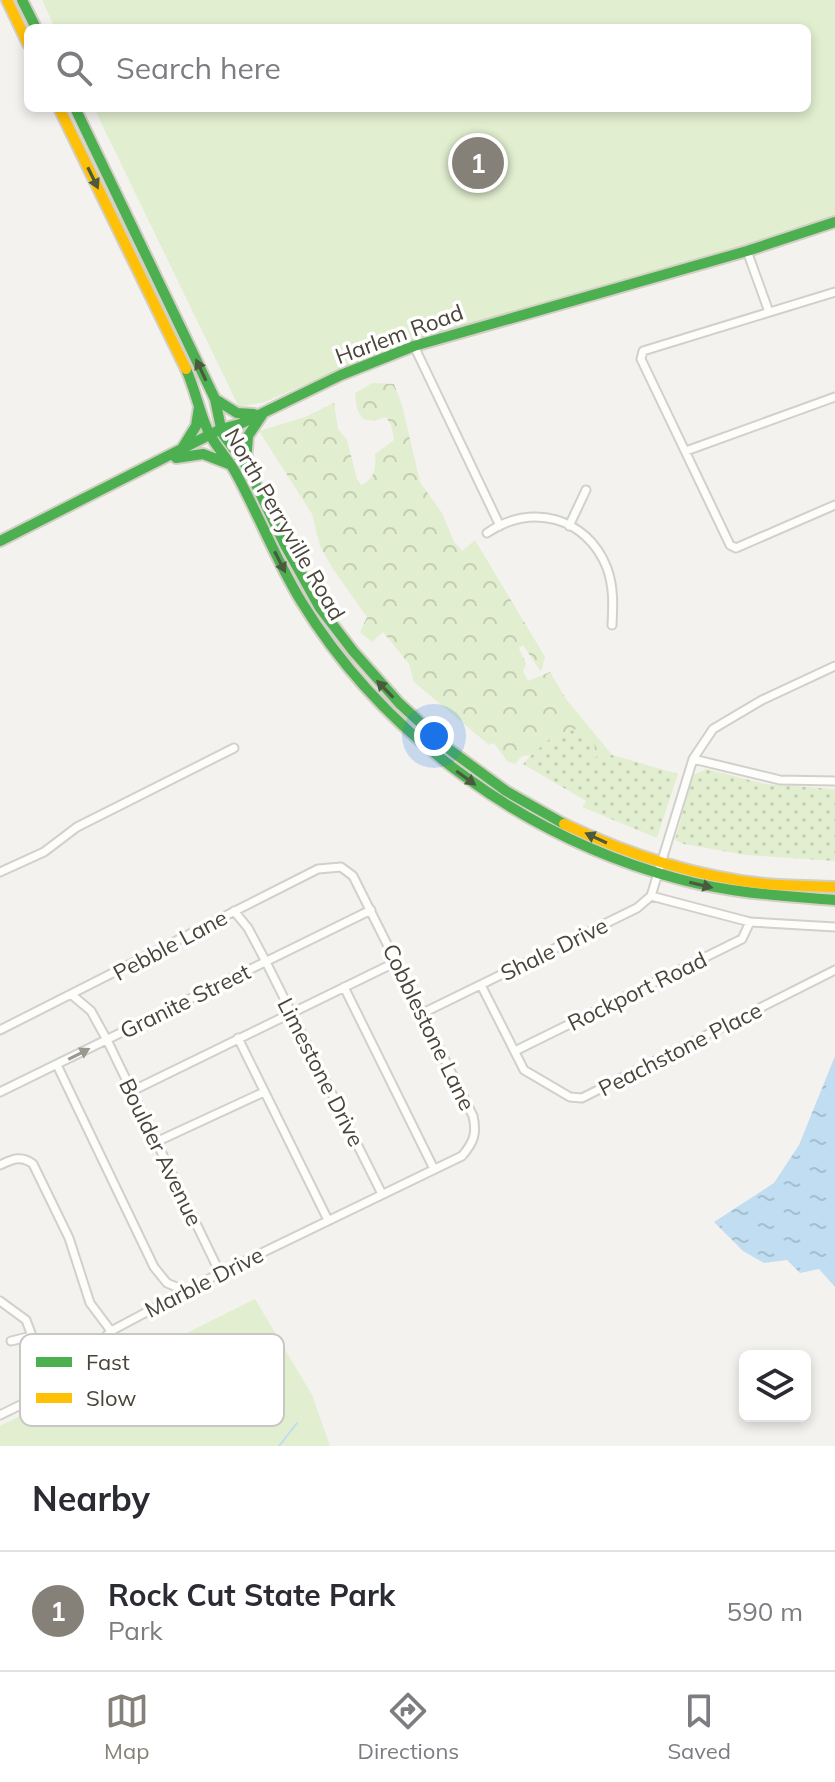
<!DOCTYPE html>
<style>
:root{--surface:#fff;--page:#f7f7f7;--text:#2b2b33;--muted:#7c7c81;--line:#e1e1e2;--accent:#868178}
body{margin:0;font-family:Mulish,sans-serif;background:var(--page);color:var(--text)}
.controls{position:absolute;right:24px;bottom:24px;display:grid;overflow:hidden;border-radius:12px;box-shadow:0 4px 12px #0003}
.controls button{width:72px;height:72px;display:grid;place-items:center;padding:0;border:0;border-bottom:2px solid var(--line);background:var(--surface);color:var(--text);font:40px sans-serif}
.you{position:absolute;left:434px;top:736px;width:28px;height:28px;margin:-20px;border:6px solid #fff;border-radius:50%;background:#1a73e8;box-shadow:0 0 0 12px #1a73e833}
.badge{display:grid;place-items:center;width:52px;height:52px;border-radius:50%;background:var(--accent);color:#fff;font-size:26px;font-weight:700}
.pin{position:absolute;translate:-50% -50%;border:4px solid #fff;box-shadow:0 2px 8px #0006}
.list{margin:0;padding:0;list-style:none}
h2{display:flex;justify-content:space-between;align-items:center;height:104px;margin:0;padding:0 32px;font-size:34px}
h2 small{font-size:26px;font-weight:400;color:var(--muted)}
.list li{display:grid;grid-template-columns:52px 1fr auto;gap:24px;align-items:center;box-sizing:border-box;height:120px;padding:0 32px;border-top:2px solid var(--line)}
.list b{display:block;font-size:30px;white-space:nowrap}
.list p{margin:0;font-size:26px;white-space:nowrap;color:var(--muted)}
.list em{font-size:26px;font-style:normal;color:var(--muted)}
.icon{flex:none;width:44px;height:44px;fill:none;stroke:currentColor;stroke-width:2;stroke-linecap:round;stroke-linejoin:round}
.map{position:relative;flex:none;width:835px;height:1446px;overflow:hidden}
.search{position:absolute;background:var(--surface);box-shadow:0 4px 12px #0003;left:24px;right:24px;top:24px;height:88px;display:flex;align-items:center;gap:20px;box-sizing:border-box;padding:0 28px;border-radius:12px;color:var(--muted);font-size:30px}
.sheet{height:224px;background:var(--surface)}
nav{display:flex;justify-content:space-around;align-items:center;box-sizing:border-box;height:112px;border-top:2px solid var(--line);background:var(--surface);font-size:22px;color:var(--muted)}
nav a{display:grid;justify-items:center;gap:4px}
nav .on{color:var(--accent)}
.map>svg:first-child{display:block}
.grass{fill:url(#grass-dots)}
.forest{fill:url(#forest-crowns)}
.park{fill:#e1eecf}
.water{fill:url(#water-ripples)}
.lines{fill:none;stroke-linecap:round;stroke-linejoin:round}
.stream{stroke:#c0ddf1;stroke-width:2}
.street-casing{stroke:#d2d0cb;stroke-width:11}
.fast-casing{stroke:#d3cfc5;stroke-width:14}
.slow-casing{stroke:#d3cfc5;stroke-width:14}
.street{stroke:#fdfdfc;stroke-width:7}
.fast{stroke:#4caf50;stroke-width:10}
.slow{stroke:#ffc107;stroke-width:10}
.oneway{fill:#4b593e}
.oneway2{fill:#9b9791}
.labels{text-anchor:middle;stroke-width:7;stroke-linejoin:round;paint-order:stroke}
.street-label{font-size:22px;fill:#4b4439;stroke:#fff}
.key{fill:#fff;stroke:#c9c7c4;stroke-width:2}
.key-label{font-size:22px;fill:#4b4439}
</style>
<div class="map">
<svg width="835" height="1446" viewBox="0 0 835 1446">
<defs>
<pattern id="grass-dots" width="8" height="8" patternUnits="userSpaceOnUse" patternTransform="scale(2)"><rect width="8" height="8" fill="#e1eecf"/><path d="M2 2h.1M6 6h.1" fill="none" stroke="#c3cdb2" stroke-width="1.8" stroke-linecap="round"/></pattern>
<pattern id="forest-crowns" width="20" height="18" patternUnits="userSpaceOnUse" patternTransform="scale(2)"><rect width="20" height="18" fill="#e1eecf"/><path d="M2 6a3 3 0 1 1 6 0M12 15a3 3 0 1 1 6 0" fill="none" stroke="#c3cdb2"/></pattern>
<pattern id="water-ripples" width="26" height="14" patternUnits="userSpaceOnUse" patternTransform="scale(2)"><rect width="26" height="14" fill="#c0ddf1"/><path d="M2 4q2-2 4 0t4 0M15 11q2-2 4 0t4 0" fill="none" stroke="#a6bfcf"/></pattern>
</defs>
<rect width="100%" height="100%" fill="#f4f2ee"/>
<path class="grass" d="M 580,728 L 595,746 L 591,758 L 604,754 L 612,755 L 678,774 L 657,838 L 582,807 L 586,801 L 523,764 L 551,734 Z
M 706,769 L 765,784 L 835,789 L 835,861 L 746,855 L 684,844 L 675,840 L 693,775 Z"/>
<path class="forest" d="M 372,383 L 394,384 L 402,405 L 420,482 L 442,513 L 454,542 L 462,551 L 475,540 L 545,657 L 541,672 L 523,645 L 519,648 L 526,664 L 523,671 L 528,681 L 550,672 L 566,699 L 612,755 L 604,754 L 590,759 L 595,746 L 579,728 L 552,737 L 532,755 L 522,756 L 515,764 L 507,761 L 494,743 L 489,745 L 414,682 L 409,664 L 383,632 L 372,642 L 360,632 L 367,617 L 333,569 L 320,546 L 312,514 L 259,431 L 305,417 L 334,403 L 338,429 L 347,440 L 357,479 L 361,485 C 375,479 376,468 375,454 L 394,440 L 391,425 L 386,417 L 374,421 L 363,419 L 357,409 L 355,393 Z"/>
<path class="park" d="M 42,0 L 835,0 L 835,218 L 381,351 L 265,402 L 239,407 L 94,108 L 807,108 L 807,28 L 55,28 Z
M 255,1299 L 312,1395 L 330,1446 L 0,1446 L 0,1426 Z"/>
<path class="water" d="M 835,1056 L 835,1287 L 819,1269 L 800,1273 L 787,1260 L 764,1263 L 743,1251 L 714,1222 L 774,1183 L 799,1145 Z"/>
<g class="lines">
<path class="stream" d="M 279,1446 L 297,1423"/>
<g class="street-casing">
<path id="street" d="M 747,251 L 769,312
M 835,292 L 643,351 L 641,359 L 730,545 L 736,548 L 835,505
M 414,346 L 500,526
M 686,451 L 835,397
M 569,526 L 586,490
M 487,533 C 531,502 587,517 607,568 C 614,587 613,606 612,625
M 693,759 L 780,780 L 835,781
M 0,872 L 44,852 L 77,827 L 234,748
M 651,896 L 750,922 L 835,927
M 234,911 L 248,928 L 266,962 L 382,1194
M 481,985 L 524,1070 L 570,1097 L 582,1098 L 835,970
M 344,987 L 434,1169
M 72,995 L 91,1011 L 107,1040 L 220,1273
M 423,1013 L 637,908 L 651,896 L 693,759 L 713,729 L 762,700 L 835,666
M 0,1030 L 318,869 L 341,867 L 353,876 L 473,1116 C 477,1133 474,1142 462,1156 L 220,1273 L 111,1331 L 65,1380 L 45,1393 L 0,1415
M 238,1038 L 328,1220
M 515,1051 L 742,939 L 750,922
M 57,1065 L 154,1267 L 167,1283 L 186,1291
M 132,1091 L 396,962
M 0,1092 L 371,910
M 156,1142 L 264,1092
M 0,1165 C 13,1159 21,1155 33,1164 L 69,1238 L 90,1303 L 111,1331
M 0,1301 L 26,1320 L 32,1336 L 45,1393
M 11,1341 L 32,1336"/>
</g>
<g class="fast-casing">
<path id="fast" d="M 22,0 L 36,28
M 75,108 L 215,399 L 222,433 L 248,468 L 285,545 L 320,608 L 353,651 L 399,703 L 450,750 L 506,791 L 564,824
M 186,369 C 195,389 199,411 208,431 C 216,448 230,460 238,477 C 260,518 277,562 301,601 C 384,737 526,838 679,879 C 730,893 783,896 835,900
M 215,399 L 237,413 L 254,414
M 183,447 L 196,426 L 199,407
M 176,458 L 203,454 L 229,464
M 246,462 L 248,436 L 262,415
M 0,541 L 221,429 L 240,424 L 341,375 L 414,346 L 747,251 L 835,222"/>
</g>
<g class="slow-casing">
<path id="slow" d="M 7,0 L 28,44
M 59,108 L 186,369
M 564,824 C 627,854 697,877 766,884 C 789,886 812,886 835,887"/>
</g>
<use href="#street" class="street"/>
<use href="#fast" class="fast"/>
<use href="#slow" class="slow"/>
</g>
<defs><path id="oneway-solid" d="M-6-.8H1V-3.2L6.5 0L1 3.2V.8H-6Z" transform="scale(2)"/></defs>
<g class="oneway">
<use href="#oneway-solid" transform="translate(93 178) rotate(64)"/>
<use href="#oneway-solid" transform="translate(201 370) rotate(-115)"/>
<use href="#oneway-solid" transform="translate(280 562) rotate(63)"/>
<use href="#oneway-solid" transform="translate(385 689) rotate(-134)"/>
<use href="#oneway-solid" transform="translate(466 778) rotate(36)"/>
<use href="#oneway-solid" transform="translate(596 838) rotate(-155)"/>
<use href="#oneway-solid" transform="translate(701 885) rotate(13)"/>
</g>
<use class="oneway2" href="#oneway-solid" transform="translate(79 1054) rotate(-27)"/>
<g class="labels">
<g class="street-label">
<text transform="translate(399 334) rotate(-20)" y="8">Harlem Road</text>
<text transform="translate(285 524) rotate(60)" y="8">North Perryville Road</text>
<text transform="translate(170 945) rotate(-28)" y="8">Pebble Lane</text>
<text transform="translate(554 949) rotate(-26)" y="8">Shale Drive</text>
<text transform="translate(637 991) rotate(-26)" y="8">Rockport Road</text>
<text transform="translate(185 1001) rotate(-26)" y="8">Granite Street</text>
<text transform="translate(429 1027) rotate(64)" y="8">Cobblestone Lane</text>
<text transform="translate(680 1049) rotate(-27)" y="8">Peachstone Place</text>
<text transform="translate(321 1072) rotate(63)" y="8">Limestone Drive</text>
<text transform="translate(161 1152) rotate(64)" y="8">Boulder Avenue</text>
<text transform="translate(204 1282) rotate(-27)" y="8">Marble Drive</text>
</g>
</g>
<rect x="20" y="1334" width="264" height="92" rx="12" class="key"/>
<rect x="36" y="1357" width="36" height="10" fill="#4caf50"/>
<rect x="36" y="1393" width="36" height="10" fill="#ffc107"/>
<g class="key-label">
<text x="86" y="1370">Fast</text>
<text x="86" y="1406">Slow</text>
</g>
</svg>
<div class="controls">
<button><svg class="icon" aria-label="layers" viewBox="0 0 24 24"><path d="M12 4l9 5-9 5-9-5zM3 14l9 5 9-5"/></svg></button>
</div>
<div class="you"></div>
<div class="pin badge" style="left:478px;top:163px">1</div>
<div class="search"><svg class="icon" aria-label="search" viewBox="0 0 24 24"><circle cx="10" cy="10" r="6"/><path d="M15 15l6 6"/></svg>Search here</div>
</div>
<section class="sheet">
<h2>Nearby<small></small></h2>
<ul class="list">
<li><span class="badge">1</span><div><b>Rock Cut State Park</b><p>Park</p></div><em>590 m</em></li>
</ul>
</section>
<nav>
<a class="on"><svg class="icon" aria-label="map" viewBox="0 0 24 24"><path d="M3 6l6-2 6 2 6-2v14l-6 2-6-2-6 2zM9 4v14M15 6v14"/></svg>Map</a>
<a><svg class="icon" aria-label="directions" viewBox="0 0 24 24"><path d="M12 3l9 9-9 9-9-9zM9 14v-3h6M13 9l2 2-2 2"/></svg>Directions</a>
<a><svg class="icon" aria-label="saved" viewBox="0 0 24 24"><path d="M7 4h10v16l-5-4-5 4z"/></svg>Saved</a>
</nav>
